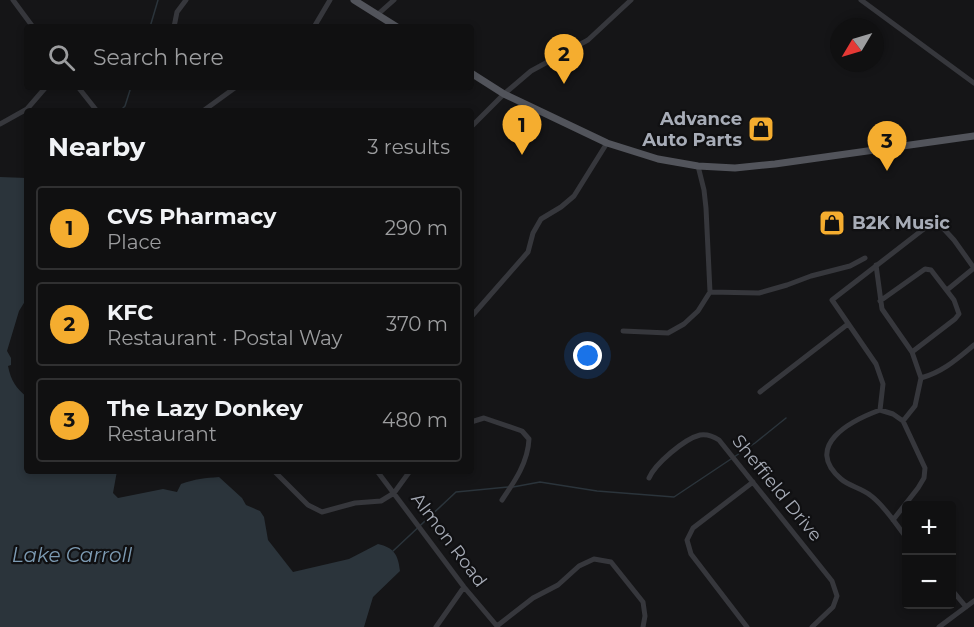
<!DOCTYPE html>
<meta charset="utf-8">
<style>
:root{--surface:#101011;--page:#19191a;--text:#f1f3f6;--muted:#9c9d9f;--line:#303031;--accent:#f5ad2f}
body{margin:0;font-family:Montserrat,sans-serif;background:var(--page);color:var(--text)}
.controls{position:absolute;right:18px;bottom:18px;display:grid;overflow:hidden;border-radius:6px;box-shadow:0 3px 9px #0003}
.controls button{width:54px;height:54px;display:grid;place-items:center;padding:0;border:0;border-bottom:2px solid var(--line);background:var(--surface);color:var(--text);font:30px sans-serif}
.compass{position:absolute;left:830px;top:18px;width:54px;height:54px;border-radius:50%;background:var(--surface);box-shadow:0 3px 9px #0003;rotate:232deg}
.you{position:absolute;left:588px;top:356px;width:21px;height:21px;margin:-15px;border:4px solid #fff;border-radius:50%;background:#1a73e8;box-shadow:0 0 0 9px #1a73e833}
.badge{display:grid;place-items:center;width:39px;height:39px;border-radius:50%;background:var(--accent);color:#111;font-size:20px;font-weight:700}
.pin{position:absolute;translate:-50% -50px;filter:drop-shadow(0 2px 3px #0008)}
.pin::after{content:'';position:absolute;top:32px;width:21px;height:18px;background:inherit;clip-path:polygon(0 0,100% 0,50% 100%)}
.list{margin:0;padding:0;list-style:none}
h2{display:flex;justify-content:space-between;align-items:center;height:78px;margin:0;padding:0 24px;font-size:26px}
h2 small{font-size:20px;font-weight:400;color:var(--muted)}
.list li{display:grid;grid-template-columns:39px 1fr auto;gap:18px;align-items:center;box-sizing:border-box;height:84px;margin:0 12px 12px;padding:0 12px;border:2px solid var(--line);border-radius:6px}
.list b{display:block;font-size:22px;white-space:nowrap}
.list p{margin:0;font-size:20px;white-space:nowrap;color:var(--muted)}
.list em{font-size:20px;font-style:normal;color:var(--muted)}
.icon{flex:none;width:33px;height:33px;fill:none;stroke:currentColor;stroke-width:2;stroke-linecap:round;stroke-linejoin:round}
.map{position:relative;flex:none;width:974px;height:627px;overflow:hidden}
.search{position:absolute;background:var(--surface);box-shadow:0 3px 9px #0003;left:24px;top:24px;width:450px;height:66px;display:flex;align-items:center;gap:15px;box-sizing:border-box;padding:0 21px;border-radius:6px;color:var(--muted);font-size:22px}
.panel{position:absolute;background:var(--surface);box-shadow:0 3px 9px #0003;left:24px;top:108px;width:450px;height:366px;border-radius:6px}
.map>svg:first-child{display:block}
.water{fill:#2b343b}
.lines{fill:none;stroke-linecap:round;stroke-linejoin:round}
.stream{stroke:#2b343b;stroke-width:1.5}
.minor{stroke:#36373c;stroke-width:5}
.major{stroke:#52545b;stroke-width:7}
.labels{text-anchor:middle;stroke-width:4.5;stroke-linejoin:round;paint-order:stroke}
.poi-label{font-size:18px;font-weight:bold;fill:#a7acb7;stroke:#101012;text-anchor:end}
.street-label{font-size:18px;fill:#a7acb7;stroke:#101012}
.water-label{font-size:20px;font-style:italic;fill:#7d9bb3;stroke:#101012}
</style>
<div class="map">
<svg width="974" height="627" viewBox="0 0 974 627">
<rect width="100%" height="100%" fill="#151517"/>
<path class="water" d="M 0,177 L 27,178 L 27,298 L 19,311 L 7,351 L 11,358 L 11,365 L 8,366 C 11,381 16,388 27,397 L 27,471 L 117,471 L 113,493 L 118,498 L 163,489 L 177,492 L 181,484 C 195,479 205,478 219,477 L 242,498 L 246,505 L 260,511 L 264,517 L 268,540 L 293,572 L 349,559 L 378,544 C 394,548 398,554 400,571 L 373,597 L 364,627 L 0,627 Z"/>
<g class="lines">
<path class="stream" d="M 150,27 L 158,0
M 120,111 L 125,106 L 131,87
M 513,487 L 540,482 L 597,491 L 674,497 L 755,443 L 786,418
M 393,551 L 456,492 L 508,487"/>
<path class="minor" d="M 13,0 L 33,27
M 861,0 L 974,83
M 377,15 L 394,0
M 174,27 L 177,12 L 186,0
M 314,27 L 330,0
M 78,87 L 97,111
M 203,111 L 236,87
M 0,124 L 27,109 L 46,87
M 471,127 L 504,94 L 531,71 L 588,40 L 631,0
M 876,265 L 882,309 L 912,352 L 921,378 L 915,406 L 903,421
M 947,290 L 974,268
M 710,292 L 759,293 L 787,285 L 811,276 L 850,266 L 865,258
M 880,301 L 925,269 L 931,270 L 954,300 L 959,314 L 955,319 L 912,352
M 471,317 L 528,252 L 533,233 L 541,219 L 561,207 L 574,196 L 607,143
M 623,331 L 668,333 L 684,324 L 698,311 L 710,292 L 706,208 L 704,190 L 698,166
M 921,378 C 943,372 957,359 974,345
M 760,392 L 848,324
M 880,410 L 883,384 L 876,364 L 832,300 L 925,228 L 942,227 L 954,240 L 974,268
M 471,422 L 484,418 L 522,431 L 529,439 C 528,462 515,481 502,500
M 274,471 L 308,505 L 322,512 L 355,503 L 381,501 L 394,493 L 410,471
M 377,471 L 464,587 L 497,626
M 649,478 C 655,464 684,439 700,435 C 707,434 713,436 719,440 L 832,581 L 837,596 L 833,607 L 812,627
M 893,520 L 918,488 L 924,478 L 925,468 L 903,421 L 893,414 L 880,410 C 850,421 803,446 841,479 C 849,486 861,488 870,495 C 884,505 895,523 906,537
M 952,590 L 966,607
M 497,626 L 533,598 L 558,585 L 579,566 L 594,559 L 611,562 L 643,602 L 645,616 L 643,627
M 436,627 L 464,587
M 747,627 L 691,554 L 687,540 L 693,528 L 753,482
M 939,627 L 974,601"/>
<path class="major" d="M 354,0 L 397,27
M 471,73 L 504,94 L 607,143 L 658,159 L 698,166 L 735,168 L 775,164 L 974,136"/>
</g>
<defs>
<g id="shop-square" transform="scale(1.35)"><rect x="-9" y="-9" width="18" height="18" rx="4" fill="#f5ad2f" stroke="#101012"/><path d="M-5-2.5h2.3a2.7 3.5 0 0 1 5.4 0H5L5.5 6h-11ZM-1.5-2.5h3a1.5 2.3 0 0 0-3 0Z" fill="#111"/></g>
</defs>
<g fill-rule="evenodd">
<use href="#shop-square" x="761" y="129"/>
<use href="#shop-square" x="832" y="223"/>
</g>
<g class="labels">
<g class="poi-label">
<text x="742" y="125">Advance<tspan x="742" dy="21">Auto Parts</tspan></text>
<text x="852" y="229" text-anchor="start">B2K Music</text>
</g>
<g class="street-label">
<text transform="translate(777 488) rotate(51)" y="6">Sheffield Drive</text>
<text transform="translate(449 540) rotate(53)" y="6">Almon Road</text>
</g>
<g class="water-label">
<text x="72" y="562">Lake Carroll</text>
</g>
</g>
</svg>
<div class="controls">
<button>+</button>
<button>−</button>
</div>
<svg class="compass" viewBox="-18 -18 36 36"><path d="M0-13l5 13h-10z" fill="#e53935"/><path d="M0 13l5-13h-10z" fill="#9c9d9f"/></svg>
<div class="you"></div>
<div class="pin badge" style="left:522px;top:155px">1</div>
<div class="pin badge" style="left:564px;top:84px">2</div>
<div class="pin badge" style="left:887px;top:171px">3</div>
<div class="search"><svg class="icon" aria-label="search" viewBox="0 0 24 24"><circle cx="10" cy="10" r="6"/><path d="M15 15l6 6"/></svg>Search here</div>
<section class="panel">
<h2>Nearby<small>3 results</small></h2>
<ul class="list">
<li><span class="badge">1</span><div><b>CVS Pharmacy</b><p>Place</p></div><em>290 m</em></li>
<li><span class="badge">2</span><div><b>KFC</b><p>Restaurant · Postal Way</p></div><em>370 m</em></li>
<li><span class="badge">3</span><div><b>The Lazy Donkey</b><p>Restaurant</p></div><em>480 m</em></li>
</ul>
</section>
</div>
